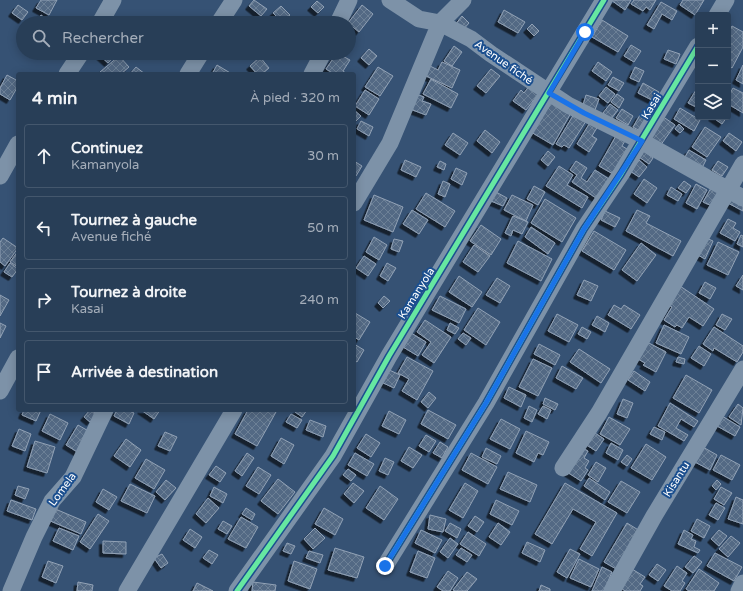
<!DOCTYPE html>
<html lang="fr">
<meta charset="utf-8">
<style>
:root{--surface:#283e57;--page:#344961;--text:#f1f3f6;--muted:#a5aeba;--line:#44576d}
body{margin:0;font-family:"Varela Round",sans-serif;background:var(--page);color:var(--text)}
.controls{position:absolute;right:12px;top:12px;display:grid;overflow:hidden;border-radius:4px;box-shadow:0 2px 10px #0003}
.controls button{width:36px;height:36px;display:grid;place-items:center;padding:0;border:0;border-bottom:1px solid var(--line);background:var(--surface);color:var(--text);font:20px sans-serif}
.stop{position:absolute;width:12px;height:12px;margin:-9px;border:3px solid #1a73e8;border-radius:50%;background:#fff}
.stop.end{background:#1a73e8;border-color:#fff;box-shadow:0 1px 4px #0008}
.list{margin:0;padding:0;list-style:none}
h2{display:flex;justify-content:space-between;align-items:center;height:52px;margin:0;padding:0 16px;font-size:17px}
h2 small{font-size:13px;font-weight:400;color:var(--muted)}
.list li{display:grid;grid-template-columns:26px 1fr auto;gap:12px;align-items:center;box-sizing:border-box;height:64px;margin:0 8px 8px;padding:0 8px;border:1px solid var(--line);border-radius:4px}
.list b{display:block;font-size:15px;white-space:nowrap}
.list p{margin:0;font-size:13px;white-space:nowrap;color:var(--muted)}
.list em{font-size:13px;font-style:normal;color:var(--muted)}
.icon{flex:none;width:22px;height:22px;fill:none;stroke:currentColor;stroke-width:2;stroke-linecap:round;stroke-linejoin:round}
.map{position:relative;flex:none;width:743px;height:591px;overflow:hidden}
.search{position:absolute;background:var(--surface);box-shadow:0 2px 10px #0003;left:16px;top:16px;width:340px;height:44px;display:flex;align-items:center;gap:10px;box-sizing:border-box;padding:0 14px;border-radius:22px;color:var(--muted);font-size:15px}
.panel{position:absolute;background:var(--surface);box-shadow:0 2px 10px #0003;left:16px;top:72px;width:340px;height:340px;border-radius:4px}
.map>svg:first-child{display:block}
.building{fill:url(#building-cross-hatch);stroke:#92a2b6;filter:url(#shadow)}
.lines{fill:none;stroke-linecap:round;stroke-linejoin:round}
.street{stroke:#7d92a8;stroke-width:17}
.cycleway-casing{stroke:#1b4f8f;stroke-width:8}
.cycleway{stroke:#66e7a1;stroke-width:5}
.route{stroke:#1a73e8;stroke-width:5}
.labels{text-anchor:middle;stroke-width:4;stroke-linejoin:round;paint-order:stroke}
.street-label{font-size:11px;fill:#fff;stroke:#1b4f8f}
</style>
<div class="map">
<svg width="743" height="591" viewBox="0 0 743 591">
<defs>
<pattern id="building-cross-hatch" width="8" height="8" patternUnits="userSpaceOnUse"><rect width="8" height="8" fill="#526984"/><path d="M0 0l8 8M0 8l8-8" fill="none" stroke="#6c8096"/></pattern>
<filter id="shadow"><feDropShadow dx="-3.5" dy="3.5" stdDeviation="0" flood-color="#0009"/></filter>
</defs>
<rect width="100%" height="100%" fill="#365274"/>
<path class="building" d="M 41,0 L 57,0 L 49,15 L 36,8 Z
M 254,0 L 267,9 L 261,16 L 249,6 Z
M 611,0 L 631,0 L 625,10 Z
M 634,0 L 656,0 L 650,10 L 646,7 L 643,11 L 631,4 Z
M 683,0 L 704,0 L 695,15 L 680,5 Z
M 317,1 L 324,7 L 318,13 L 311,7 Z
M 661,2 L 677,11 L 672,20 L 662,14 L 654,29 L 647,25 Z
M 18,5 L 28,12 L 22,20 L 12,13 Z
M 362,5 L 373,14 L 359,32 L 348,23 Z
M 281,6 L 290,15 L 282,22 L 273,13 Z
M 504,10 L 525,22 L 518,33 L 498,22 Z
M 41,15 L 51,23 L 35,23 Z
M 462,16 L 469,23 L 462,31 L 455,25 Z
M 602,20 L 628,36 L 618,52 L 592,37 Z
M 532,24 L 539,31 L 534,36 L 527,29 Z
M 732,26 L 743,32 L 743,47 L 732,68 L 728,65 L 728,33 Z
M 631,45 L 641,51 L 634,62 L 624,56 Z
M 454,46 L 462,52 L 452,66 L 444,61 Z
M 369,49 L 377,56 L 369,65 L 361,58 Z
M 668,50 L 680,54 L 676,64 L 664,59 Z
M 97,53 L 117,53 L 108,63 Z
M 337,53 L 350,60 L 343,71 L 347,74 L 334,74 L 326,69 Z
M 119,56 L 129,67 L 121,74 L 102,74 L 100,72 Z
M 260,57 L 269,68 L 262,74 L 257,74 L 250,66 Z
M 442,62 L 460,70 L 452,88 L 426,76 L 430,66 L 438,70 Z
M 598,62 L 612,72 L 606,81 L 592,71 Z
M 217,65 L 232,74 L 212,74 Z
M 743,65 L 743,84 L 736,80 Z
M 136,67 L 145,74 L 130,74 Z
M 378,67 L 393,76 L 380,96 L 365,87 Z
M 635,67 L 644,71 L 639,82 L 630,78 Z
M 491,69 L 500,76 L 486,93 L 477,86 Z
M 7,75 L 18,81 L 18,86 L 10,100 L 0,94 L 0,88 Z
M 613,77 L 624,83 L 619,91 L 608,85 Z
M 431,79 L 458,94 L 451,108 L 423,94 Z
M 643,83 L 659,92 L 654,101 L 638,93 Z
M 530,85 L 540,92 L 526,110 L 513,101 L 521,90 L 524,93 Z
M 606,87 L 615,94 L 608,103 L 599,96 Z
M 733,88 L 743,93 L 743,113 L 728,104 L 728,97 Z
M 365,90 L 379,99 L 369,115 L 355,106 Z
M 696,90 L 698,91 L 698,108 L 688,103 Z
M 416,94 L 424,97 L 422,101 L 431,104 L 426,115 L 410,109 Z
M 617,94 L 624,99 L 619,108 L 611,102 Z
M 586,95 L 599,99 L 595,110 L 583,105 Z
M 550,99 L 572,111 L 553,145 L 531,132 Z
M 610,104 L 618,110 L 611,119 L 603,113 Z
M 680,108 L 700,120 L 694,131 L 674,119 Z
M 622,109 L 633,116 L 628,125 L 616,118 Z
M 354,110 L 361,116 L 356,121 L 354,120 Z
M 574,114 L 586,121 L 569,148 L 564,145 L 562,147 L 556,144 Z
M 640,115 L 647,120 L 640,131 L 633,127 Z
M 662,116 L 675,125 L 660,146 L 648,137 Z
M 712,117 L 727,117 L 722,124 Z
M 361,121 L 373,127 L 369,136 L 357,129 Z
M 591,121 L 598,126 L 592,136 L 597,139 L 589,152 L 577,144 Z
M 679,124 L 684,129 L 680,133 L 675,129 Z
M 705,127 L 721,137 L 707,157 L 692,147 Z
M 485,130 L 500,142 L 492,153 L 477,141 Z
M 453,133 L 468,143 L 460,155 L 445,145 Z
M 729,133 L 742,142 L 736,151 L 723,141 Z
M 617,134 L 626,139 L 622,146 L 627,149 L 613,174 L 599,166 Z
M 641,149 L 653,158 L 649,164 L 636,155 Z
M 689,150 L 706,160 L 702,168 L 685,157 Z
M 548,151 L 555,157 L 548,166 L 541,160 Z
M 405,160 L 421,167 L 416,177 L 401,170 Z
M 639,160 L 647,167 L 639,177 L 630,171 Z
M 354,161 L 362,166 L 356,176 L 354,175 Z
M 440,161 L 446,164 L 444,170 L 437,167 Z
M 576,161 L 587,168 L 581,178 L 587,182 L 595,170 L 609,179 L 596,198 L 572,182 L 577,175 L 570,170 Z
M 718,161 L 728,167 L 722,176 L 712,170 Z
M 559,166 L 573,175 L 567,185 L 588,197 L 582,208 L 546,186 Z
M 456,168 L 467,173 L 462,185 L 451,179 Z
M 644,179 L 657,188 L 647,203 L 634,194 Z
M 443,181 L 450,184 L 445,197 L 438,194 Z
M 684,181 L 691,186 L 686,193 L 678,188 Z
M 696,184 L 707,190 L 697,209 L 686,203 Z
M 534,186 L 545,192 L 538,205 L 527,199 Z
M 671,187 L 682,194 L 678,201 L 667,195 Z
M 711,188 L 721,193 L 714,207 L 703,202 Z
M 496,192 L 507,198 L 503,206 L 491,201 Z
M 426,193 L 455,211 L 445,227 L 416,209 Z
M 374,195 L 403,207 L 393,232 L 364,220 Z
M 512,195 L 533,205 L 526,221 L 504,210 Z
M 729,195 L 743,202 L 743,211 L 726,202 Z
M 545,199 L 576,218 L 562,242 L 531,223 Z
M 412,210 L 428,220 L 419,234 L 403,224 Z
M 637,210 L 650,216 L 646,223 L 681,241 L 673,256 L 626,231 Z
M 605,211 L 620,218 L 615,227 L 601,220 Z
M 513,216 L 528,222 L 522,234 L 513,230 L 511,236 L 505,233 Z
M 728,219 L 736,223 L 733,228 L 740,232 L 735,241 L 720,233 Z
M 481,225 L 501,239 L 491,255 L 470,241 Z
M 531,227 L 555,243 L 548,254 L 525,237 Z
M 594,231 L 626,250 L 614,270 L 582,251 Z
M 741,235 L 743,236 L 743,247 L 737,244 Z
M 374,237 L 387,245 L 379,260 L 366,252 Z
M 704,237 L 713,241 L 705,259 L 696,254 Z
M 3,238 L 18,248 L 5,266 L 0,262 L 0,242 Z
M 394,239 L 403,241 L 399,252 L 391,249 Z
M 518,241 L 552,259 L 541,281 L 507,263 Z
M 718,242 L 739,252 L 728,275 L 707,265 Z
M 641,243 L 656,255 L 637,281 L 622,270 Z
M 474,245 L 490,256 L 478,272 L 463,262 Z
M 18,251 L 18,267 L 10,262 Z
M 364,256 L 376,264 L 368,276 L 356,268 Z
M 10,263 L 18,269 L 12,277 L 4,272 Z
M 387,263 L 396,268 L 388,281 L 380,276 Z
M 743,275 L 743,290 L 736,286 Z
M 459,276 L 482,292 L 472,307 L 449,292 Z
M 497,278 L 510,286 L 500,303 L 486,295 Z
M 584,280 L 598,286 L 591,301 L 577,295 Z
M 705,282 L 716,288 L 710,299 L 699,293 Z
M 680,286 L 714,309 L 703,326 L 689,317 L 682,328 L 677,325 L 675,327 L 664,320 L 672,307 L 667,304 Z
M 0,295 L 9,300 L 0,316 Z
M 384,296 L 390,301 L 383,308 L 378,303 Z
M 440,296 L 466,309 L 459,323 L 432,310 Z
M 614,305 L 621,309 L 624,305 L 640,315 L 631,329 L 608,315 Z
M 478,308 L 500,322 L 486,345 L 464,330 Z
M 355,313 L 370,322 L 359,340 L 354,337 Z
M 557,314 L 578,325 L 569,342 L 548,331 Z
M 722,314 L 732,319 L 725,330 L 716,325 Z
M 597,316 L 609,323 L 605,332 L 592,325 Z
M 425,320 L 451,337 L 434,363 L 422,355 L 431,342 L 417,332 Z
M 0,323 L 6,326 L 0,338 Z
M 450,323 L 459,328 L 455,334 L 447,330 Z
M 664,325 L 689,337 L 681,354 L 656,343 Z
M 582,327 L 591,332 L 587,339 L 578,334 Z
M 714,327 L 743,346 L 743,352 L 737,362 L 714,348 L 713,351 L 703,344 Z
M 411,333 L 426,342 L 418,356 L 403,347 Z
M 463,333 L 471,338 L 466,345 L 458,339 Z
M 647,342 L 666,352 L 656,372 L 643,365 L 645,363 L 638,359 Z
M 354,344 L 364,350 L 357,362 L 354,360 Z
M 539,344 L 560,355 L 555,365 L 534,354 Z
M 699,346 L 711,354 L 704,366 L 691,358 Z
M 579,349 L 610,369 L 601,383 L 570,362 Z
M 407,357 L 433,371 L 417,400 L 402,391 L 409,379 L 398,373 Z
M 678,357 L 685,359 L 684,364 L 676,362 Z
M 533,359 L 552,368 L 538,396 L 519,387 Z
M 562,366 L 583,378 L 576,389 L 556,378 Z
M 385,368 L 400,375 L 394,388 L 379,381 Z
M 634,371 L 650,382 L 645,391 L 628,380 Z
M 686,375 L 712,390 L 699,413 L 673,398 Z
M 509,387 L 526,395 L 521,407 L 504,398 Z
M 429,392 L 436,398 L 428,408 L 421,402 Z
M 545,398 L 558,404 L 555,410 L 543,404 Z
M 623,399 L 633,403 L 627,418 L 617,414 Z
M 670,403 L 698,421 L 694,427 L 681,419 L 676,428 L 688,435 L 684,441 L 658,426 Z
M 738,404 L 743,408 L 741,425 L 729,417 Z
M 529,406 L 537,410 L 532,422 L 524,418 Z
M 543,406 L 551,410 L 547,419 L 538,414 Z
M 24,410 L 41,410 L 36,421 L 22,415 Z
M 90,410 L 97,414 L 90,422 L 84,417 Z
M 117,410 L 128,410 L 134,413 L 129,424 L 114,416 Z
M 141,410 L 160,410 L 154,419 Z
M 248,410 L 272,410 L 276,412 L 257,446 L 235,434 Z
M 297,410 L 307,410 L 302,417 L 295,412 Z
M 428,410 L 456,425 L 448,439 L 421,424 Z
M 389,411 L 406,420 L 399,434 L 382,426 Z
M 50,414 L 68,423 L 60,440 L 42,431 Z
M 291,414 L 302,420 L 297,428 L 286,422 Z
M 722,416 L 740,427 L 735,436 L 717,426 Z
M 609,417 L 630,429 L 620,445 L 600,434 Z
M 501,419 L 520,429 L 510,449 L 490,439 Z
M 310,420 L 326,426 L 323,437 L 306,430 Z
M 78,425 L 92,433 L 79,453 L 66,445 Z
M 654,427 L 665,432 L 662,440 L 650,434 Z
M 19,429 L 31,434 L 25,451 L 12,446 Z
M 526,431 L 549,442 L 543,455 L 538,453 L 534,462 L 516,453 Z
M 592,431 L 604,439 L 596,451 L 585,444 Z
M 165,432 L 177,437 L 170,451 L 158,446 Z
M 366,434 L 380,443 L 371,457 L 357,448 Z
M 426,435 L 436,441 L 429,452 L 419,446 Z
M 281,438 L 294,445 L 284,464 L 271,456 Z
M 126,439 L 141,450 L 130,467 L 114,456 Z
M 35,441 L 55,447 L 47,473 L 27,467 Z
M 440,442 L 448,447 L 442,458 L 433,453 Z
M 611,443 L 623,450 L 618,460 L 606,453 Z
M 646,444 L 666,457 L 652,480 L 631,468 Z
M 701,446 L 717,455 L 710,470 L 693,461 Z
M 409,447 L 422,455 L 413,468 L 401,461 Z
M 486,448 L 501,456 L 497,464 L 482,457 Z
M 582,448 L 588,451 L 584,458 L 589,461 L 585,468 L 588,470 L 581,481 L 567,472 Z
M 247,453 L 254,458 L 242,476 L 235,471 Z
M 355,453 L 374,464 L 367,476 L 348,465 Z
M 471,453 L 497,467 L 488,484 L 462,470 Z
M 627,455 L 632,459 L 627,466 L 621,462 Z
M 721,455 L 740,465 L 732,480 L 713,470 Z
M 385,458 L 394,462 L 388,475 L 379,471 Z
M 146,459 L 165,470 L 154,489 L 135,478 Z
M 596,462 L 606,468 L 598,482 L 588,475 Z
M 216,466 L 226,473 L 220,482 L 209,475 Z
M 258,467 L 271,475 L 259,494 L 246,486 Z
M 348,469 L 356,475 L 351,481 L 343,475 Z
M 508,472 L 537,485 L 530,502 L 500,489 Z
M 589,478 L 610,492 L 605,500 L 584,486 Z
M 278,479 L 295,492 L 278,514 L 261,501 Z
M 166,480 L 176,488 L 165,500 L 156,492 Z
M 717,480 L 721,484 L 716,490 L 712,486 Z
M 621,481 L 640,492 L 627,513 L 608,502 Z
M 353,483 L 364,491 L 354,503 L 344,494 Z
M 465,483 L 478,491 L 463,518 L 449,510 Z
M 565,483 L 617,513 L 592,556 L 580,549 L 596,522 L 573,509 L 552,544 L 535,534 Z
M 130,484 L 155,496 L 147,513 L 121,501 Z
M 18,486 L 29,489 L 25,499 L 15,495 Z
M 380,486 L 398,499 L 384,520 L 366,508 Z
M 214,487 L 227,494 L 223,503 L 210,496 Z
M 721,487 L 732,493 L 724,505 L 714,499 Z
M 103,489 L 117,497 L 109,510 L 96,502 Z
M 736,497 L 743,500 L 743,524 L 728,519 Z
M 208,498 L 219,508 L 206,523 L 196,514 Z
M 11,500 L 36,509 L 32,520 L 7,511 Z
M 496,500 L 519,511 L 512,525 L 490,514 Z
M 716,503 L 725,508 L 718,520 L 709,515 Z
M 53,508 L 86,522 L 81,534 L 48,520 Z
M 246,508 L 255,514 L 252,520 L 242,514 Z
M 324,508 L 343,519 L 335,535 L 315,524 Z
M 98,514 L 109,521 L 90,549 L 80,542 Z
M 430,515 L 446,519 L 443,532 L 428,529 Z
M 475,516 L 484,522 L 477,532 L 468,526 Z
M 241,517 L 258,527 L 246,548 L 228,539 Z
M 697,519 L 710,526 L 704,538 L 691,531 Z
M 223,521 L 232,526 L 227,534 L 218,529 Z
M 450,523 L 461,529 L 457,538 L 445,531 Z
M 498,523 L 510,532 L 501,545 L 489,537 Z
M 627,523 L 640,531 L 618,570 L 604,562 Z
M 59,528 L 79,536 L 73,550 L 53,541 Z
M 315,528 L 325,538 L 313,549 L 304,539 Z
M 190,529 L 202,537 L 195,548 L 183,540 Z
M 421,530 L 442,540 L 435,553 L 415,543 Z
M 684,530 L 693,535 L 691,539 L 696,541 L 694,547 L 700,550 L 698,553 L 678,544 Z
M 719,530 L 727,536 L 719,546 L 711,539 Z
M 468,532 L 486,544 L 479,556 L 460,544 Z
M 731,536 L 740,543 L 728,557 L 719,549 Z
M 450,538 L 458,544 L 448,558 L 440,552 Z
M 103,541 L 126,542 L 126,554 L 103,553 Z
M 527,542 L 545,550 L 540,562 L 522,553 Z
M 287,543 L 295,546 L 291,554 L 283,551 Z
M 335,548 L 364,557 L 357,578 L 328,570 Z
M 461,548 L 472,555 L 467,562 L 456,555 Z
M 570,549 L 580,554 L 567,578 L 557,572 Z
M 209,550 L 218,555 L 212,564 L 203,558 Z
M 309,551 L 323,555 L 320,563 L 306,558 Z
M 418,551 L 435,558 L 427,578 L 410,572 Z
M 715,553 L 742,567 L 734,581 L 707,566 Z
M 162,554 L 168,563 L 161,568 L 154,558 Z
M 694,556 L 702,562 L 693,573 L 685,567 Z
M 579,559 L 599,569 L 591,587 L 570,578 Z
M 48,561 L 63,566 L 56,583 L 42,577 Z
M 294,561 L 317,569 L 310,589 L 288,581 Z
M 657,564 L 666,570 L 658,581 L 649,575 Z
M 677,566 L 687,573 L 682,581 L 685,583 L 680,591 L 672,591 L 664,586 Z
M 602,567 L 612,572 L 604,591 L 592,591 Z
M 632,569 L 645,577 L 640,584 L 643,586 L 640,591 L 625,591 L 620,587 Z
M 699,569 L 719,583 L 714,591 L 689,591 L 686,589 Z
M 448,571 L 458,578 L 450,591 L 443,591 L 437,587 Z
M 467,572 L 477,579 L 467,591 L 455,591 L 453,590 Z
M 78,582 L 93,585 L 92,591 L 77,591 Z
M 253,582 L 276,585 L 275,591 L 252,591 Z
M 197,583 L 213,591 L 193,591 Z
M 541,585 L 550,589 L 550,591 L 539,591 Z"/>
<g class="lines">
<path class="street" d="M 390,0 L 419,19 L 440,23 L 471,39 L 491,54 L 568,105 L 641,141 L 743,198
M 717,15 L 726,0
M 100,23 L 113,0
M 219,23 L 234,0
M 338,23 L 349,0
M 67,74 L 81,53
M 188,74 L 201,53
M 312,74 L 323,53
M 0,176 L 18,144
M 354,203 L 390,143 L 440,23 L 463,0
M 0,391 L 18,358
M 563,468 L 599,413 L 743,164
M 385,566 L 486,403 L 584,229 L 621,174 L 698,46
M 11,591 L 34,537 L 52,501 L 73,477 L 105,410
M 127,591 L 234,410
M 237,591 L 333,456 L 389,356 L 604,0
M 612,591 L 654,516 L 743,369
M 739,591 L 743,583"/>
<g class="cycleway-casing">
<path id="cycleway" d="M 385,566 L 486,403 L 584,229 L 621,174 L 698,46
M 237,591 L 333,456 L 389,356 L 604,0"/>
</g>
<use href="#cycleway" class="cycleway"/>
</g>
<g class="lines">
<path class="route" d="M 385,566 L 486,403 L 584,229 L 642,141 L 584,113 L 549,93 L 585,32"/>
</g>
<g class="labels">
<g class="street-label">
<text transform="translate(504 62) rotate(35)" y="4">Avenue fiché</text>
<text transform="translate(651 106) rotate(-59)" y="4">Kasai</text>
<text transform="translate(416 293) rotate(-58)" y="4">Kamanyola</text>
<text transform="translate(676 479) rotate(-58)" y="4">Kisantu</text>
<text transform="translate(62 489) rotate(-54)" y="4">Lomela</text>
</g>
</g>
</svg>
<div class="controls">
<button>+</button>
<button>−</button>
<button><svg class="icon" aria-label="layers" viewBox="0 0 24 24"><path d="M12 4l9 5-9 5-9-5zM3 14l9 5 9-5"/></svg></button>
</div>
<div class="stop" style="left:585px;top:32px"></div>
<div class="stop end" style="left:385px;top:566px"></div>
<div class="search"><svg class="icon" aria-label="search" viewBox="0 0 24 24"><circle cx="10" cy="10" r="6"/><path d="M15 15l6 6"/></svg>Rechercher</div>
<section class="panel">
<h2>4 min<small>À pied · 320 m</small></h2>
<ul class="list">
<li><svg class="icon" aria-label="ahead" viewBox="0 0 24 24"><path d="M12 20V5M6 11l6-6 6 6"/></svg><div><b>Continuez</b><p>Kamanyola</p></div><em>30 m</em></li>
<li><svg class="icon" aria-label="left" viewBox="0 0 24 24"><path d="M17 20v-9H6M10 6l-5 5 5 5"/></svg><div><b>Tournez à gauche</b><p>Avenue fiché</p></div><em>50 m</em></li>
<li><svg class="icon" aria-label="right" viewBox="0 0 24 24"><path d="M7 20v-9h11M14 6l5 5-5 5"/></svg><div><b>Tournez à droite</b><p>Kasai</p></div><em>240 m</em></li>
<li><svg class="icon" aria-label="arrive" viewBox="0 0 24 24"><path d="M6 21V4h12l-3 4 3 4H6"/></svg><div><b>Arrivée à destination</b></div></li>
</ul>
</section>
</div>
